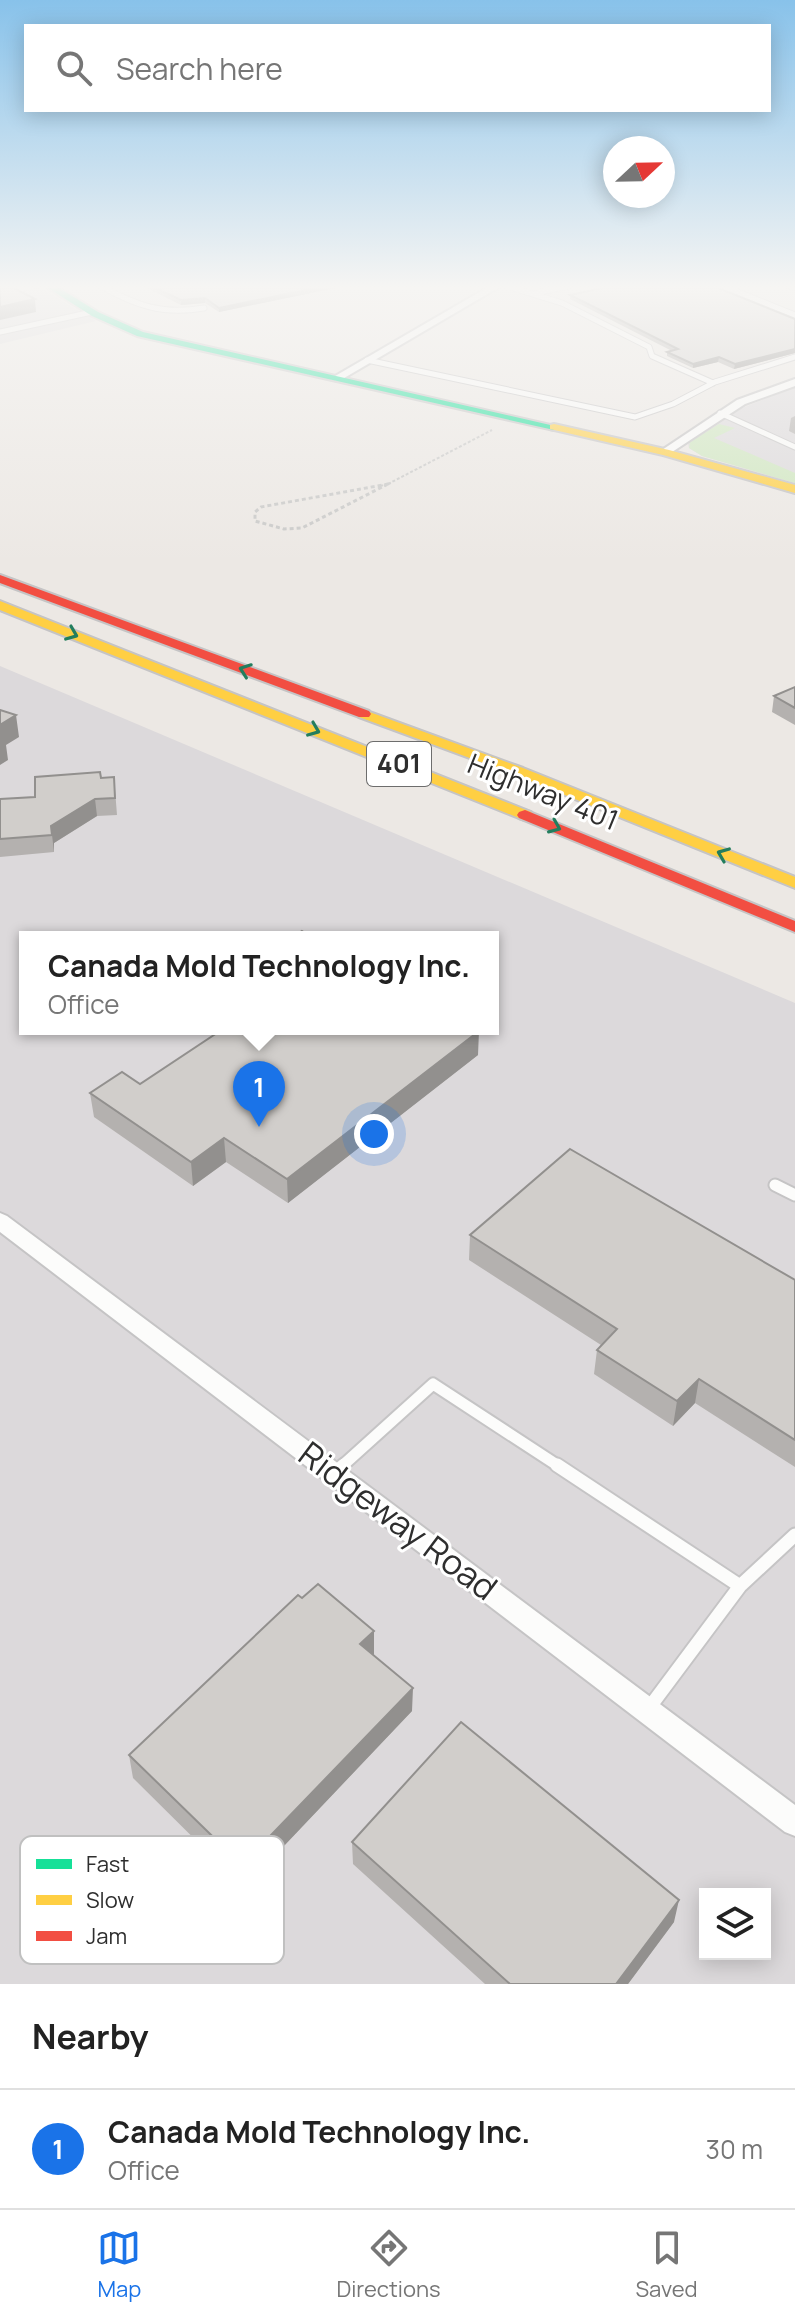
<!DOCTYPE html>
<style>
:root{--surface:#fff;--page:#f6f6f6;--text:#222;--muted:#767676;--line:#e0e0e0;--accent:#1a73e8}
body{margin:0;font-family:Manrope,sans-serif;background:var(--page);color:var(--text)}
.controls{position:absolute;right:24px;bottom:24px;display:grid;overflow:hidden;border-radius:0px;box-shadow:0 4px 20px #0003}
.controls button{width:72px;height:72px;display:grid;place-items:center;padding:0;border:0;border-bottom:2px solid var(--line);background:var(--surface);color:var(--text);font:40px sans-serif}
.compass{position:absolute;left:603px;top:136px;width:72px;height:72px;border-radius:50%;background:var(--surface);box-shadow:0 4px 20px #0003;rotate:68deg}
.you{position:absolute;left:374px;top:1134px;width:28px;height:28px;margin:-20px;border:6px solid #fff;border-radius:50%;background:#1a73e8;box-shadow:0 0 0 12px #1a73e833}
.badge{display:grid;place-items:center;width:52px;height:52px;border-radius:50%;background:var(--accent);color:#fff;font-size:26px;font-weight:700}
.pin{position:absolute;translate:-50% -66px;filter:drop-shadow(0 2px 4px #0008)}
.pin::after{content:'';position:absolute;top:42px;width:28px;height:24px;background:inherit;clip-path:polygon(0 0,100% 0,50% 100%)}
.popup{position:absolute;left:19px;top:931px;width:480px;height:104px;box-sizing:border-box;display:grid;place-content:center;border-radius:0px;background:var(--surface);filter:drop-shadow(0 2px 6px #0005);font-size:26px;white-space:nowrap;color:var(--muted)}
.popup b{font-size:30px;color:var(--text)}
.popup::after{content:'';position:absolute;left:50%;top:100%;margin-left:-16px;border:16px solid transparent;border-top-color:var(--surface)}
.list{margin:0;padding:0;list-style:none}
h2{display:flex;justify-content:space-between;align-items:center;height:104px;margin:0;padding:0 32px;font-size:34px}
h2 small{font-size:26px;font-weight:400;color:var(--muted)}
.list li{display:grid;grid-template-columns:52px 1fr auto;gap:24px;align-items:center;box-sizing:border-box;height:120px;padding:0 32px;border-top:2px solid var(--line)}
.list b{display:block;font-size:30px;white-space:nowrap}
.list p{margin:0;font-size:26px;white-space:nowrap;color:var(--muted)}
.list em{font-size:26px;font-style:normal;color:var(--muted)}
.icon{flex:none;width:44px;height:44px;fill:none;stroke:currentColor;stroke-width:2;stroke-linecap:round;stroke-linejoin:round}
.map{position:relative;flex:none;width:795px;height:1984px;overflow:hidden}
.search{position:absolute;background:var(--surface);box-shadow:0 4px 20px #0003;left:24px;right:24px;top:24px;height:88px;display:flex;align-items:center;gap:20px;box-sizing:border-box;padding:0 28px;border-radius:0px;color:var(--muted);font-size:30px}
.sheet{height:224px;background:var(--surface)}
nav{display:flex;justify-content:space-around;align-items:center;box-sizing:border-box;height:112px;border-top:2px solid var(--line);background:var(--surface);font-size:22px;color:var(--muted)}
nav a{display:grid;justify-items:center;gap:4px}
nav .on{color:var(--accent)}
.map>svg:first-child{display:block}
.industrial{fill:#dcd9db;fill-rule:evenodd}
.green{fill:#cee6be}
.lines{fill:none;stroke-linecap:round;stroke-linejoin:round}
.lane-far2-casing{stroke:#c5c4c5;stroke-width:7}
.lane-far1-casing{stroke:#c5c4c5;stroke-width:15}
.lane-casing{stroke:#c5c4c5;stroke-width:17}
.street-casing{stroke:#c5c4c5;stroke-width:4}
.fast-casing{stroke:#c5c4c5;stroke-width:4}
.slow-casing{stroke:#c5c4c5;stroke-width:4}
.jam-casing{stroke:#c5c4c5;stroke-width:4}
.path-far1{stroke:#c9c9c8;stroke-width:2;stroke-dasharray:3 2;stroke-linecap:butt}
.path{stroke:#c9c9c8;stroke-width:3;stroke-dasharray:4 3;stroke-linecap:butt}
.lane-far2{stroke:#fcfcfb;stroke-width:5}
.lane-far1{stroke:#fcfcfb;stroke-width:11}
.lane{stroke:#fcfcfb;stroke-width:13}
.street{fill:#fcfcfb;fill-rule:evenodd}
.fast{fill:#16e098;fill-rule:evenodd}
.slow{fill:#ffcf43;fill-rule:evenodd}
.jam{fill:#f24e42;fill-rule:evenodd}
.wall{fill:#b4b1af}
.shaded-wall{fill:#92908e}
.building{fill:#d1cecb;stroke:#92908e;stroke-width:2}
.oneway{stroke:#237e5e}
.labels{text-anchor:middle;stroke-width:6;stroke-linejoin:round;paint-order:stroke}
.shield{fill:#fff;stroke:#6d6d6d;stroke-width:2}
.shield-label{font-size:26px;font-weight:bold;fill:#2e2e2e}
.street-label{font-size:28px;fill:#2e2e2e;stroke:#fff}
.near-street-label{font-size:34px;fill:#2e2e2e;stroke:#fff}
.key{fill:#fff;stroke:#c0c0c0;stroke-width:2}
.key-label{font-size:22px;fill:#2e2e2e}
</style>
<div class="map">
<svg width="795" height="1984" viewBox="0 0 795 1984">
<rect width="100%" height="100%" fill="#ece8e4"/>
<path class="industrial" d="M 0,286 L 37,286 L 96,321 L 0,344 Z
M 795,387 L 795,483 L 702,456 L 689,448 L 688,444 L 742,408 Z
M 0,666 L 795,1003 L 795,1984 L 0,1984 ZM 25,937 L 493,937 L 493,1029 L 25,1029 ZM 705,1894 L 765,1894 L 765,1954 L 705,1954 Z"/>
<path class="green" d="M 719,424 L 735,428 L 714,438 L 795,473 L 795,483 L 702,456 L 689,448 L 690,442 Z"/>
<g class="lines">
<g class="lane-far2-casing">
<path id="lane-far2" d="M 101,286 C 137,306 163,315 204,308
M 507,286 L 562,303 L 649,347 L 652,356 L 713,383
M 723,286 L 795,315
M 789,286 L 795,288
M 0,293 L 34,286
M 536,293 L 568,286
M 0,332 L 92,312
M 367,360 L 635,417 L 673,404 L 715,382 L 795,357
M 720,413 L 795,447"/>
</g>
<g class="lane-far1-casing">
<path id="lane-far1" d="M 775,1185 L 795,1195
M 341,1467 L 433,1384 L 560,1467"/>
</g>
<g class="lane-casing">
<path id="lane" d="M 557,1465 L 740,1586 L 649,1708
M 334,1474 L 344,1465
M 740,1586 L 795,1535"/>
</g>
<g class="street-casing">
<path id="street" d="M 490,286 L 501,286 L 339,381 L 330,379 Z
M 795,379 L 795,386 L 745,404 L 669,454 L 659,452 L 737,400 Z
M 0,1213 L 7,1216 L 795,1805 L 795,1836 L 785,1832 L 0,1232 Z"/>
</g>
<g class="fast-casing">
<path id="fast" d="M 45,286 L 56,286 L 98,312 L 143,332 L 559,427 L 554,430 L 137,336 L 92,316 Z"/>
</g>
<g class="slow-casing">
<path id="slow" d="M 554,424 L 669,450 L 795,485 L 795,493 L 663,455 L 550,429 L 550,425 Z
M 0,601 L 531,812 L 533,815 L 525,820 L 519,818 L 0,610 Z
M 364,710 L 523,768 L 795,877 L 795,888 L 513,774 L 359,717 L 357,714 Z"/>
</g>
<g class="jam-casing">
<path id="jam" d="M 0,575 L 369,711 L 371,714 L 369,717 L 359,717 L 0,583 Z
M 525,810 L 795,921 L 795,932 L 519,818 L 517,815 L 519,812 Z"/>
</g>
<path class="path-far1" d="M 388,484 L 492,430
M 388,484 L 391,483
M 380,486 L 388,484
M 384,486 L 388,484"/>
<path class="path" d="M 388,484 L 302,528 L 284,529 L 255,521 L 255,512 L 261,507 Z"/>
<use href="#lane-far2" class="lane-far2"/>
<use href="#lane-far1" class="lane-far1"/>
<use href="#lane" class="lane"/>
<use href="#street" class="street"/>
<use href="#fast" class="fast"/>
<use href="#slow" class="slow"/>
<use href="#jam" class="jam"/>
</g>
<path class="wall" d="M 143,286 L 345,286 L 219,312 L 205,303 L 181,305 Z
M 570,295 L 795,319 L 795,353 L 734,369 L 718,362 L 693,368 L 667,356 L 667,352 L 672,351 L 570,299 Z
M 795,416 L 795,434 L 789,431 L 791,418 Z
M 795,687 L 795,725 L 772,712 L 774,696 Z
M 114,777 L 117,815 L 97,816 L 54,843 L 54,852 L 0,857 L 0,799 L 35,797 L 101,778 Z
M 478,1055 L 288,1203 L 226,1162 L 193,1186 L 94,1117 L 90,1093 L 140,1084 Z
M 470,1235 L 795,1280 L 795,1467 L 695,1403 L 673,1426 L 594,1374 L 597,1350 L 601,1345 L 469,1260 Z
M 374,1654 L 374,1655 L 412,1711 L 244,1888 L 133,1778 L 129,1755 Z
M 352,1842 L 674,1922 L 628,1984 L 485,1984 L 353,1864 Z"/>
<path class="shaded-wall" d="M 325,286 L 345,286 L 219,312 L 219,308 Z
M 205,298 L 205,303 L 181,305 L 181,300 Z
M 35,299 L 36,312 L 0,320 L 0,307 Z
M 795,349 L 795,353 L 734,369 L 735,364 Z
M 719,357 L 718,362 L 693,368 L 693,364 Z
M 16,715 L 19,737 L 6,745 L 8,760 L 0,765 L 0,725 Z
M 95,799 L 97,816 L 54,843 L 54,852 L 51,826 Z
M 479,1031 L 478,1055 L 288,1203 L 287,1179 Z
M 224,1138 L 226,1162 L 193,1186 L 191,1162 Z
M 699,1379 L 695,1403 L 673,1426 L 677,1401 Z
M 374,1631 L 374,1654 L 361,1668 L 360,1644 Z
M 413,1688 L 412,1711 L 244,1888 L 242,1865 Z
M 679,1900 L 674,1922 L 628,1984 L 616,1984 Z"/>
<path class="building" d="M 10,286 L 35,299 L 0,307 L 0,287 Z
M 151,286 L 325,286 L 219,308 L 205,298 L 181,300 Z
M 612,286 L 713,286 L 795,319 L 795,349 L 735,364 L 719,357 L 693,364 L 667,352 L 678,349 L 570,295 Z
M 795,687 L 795,708 L 774,696 Z
M 0,710 L 16,715 L 0,725 Z
M 100,772 L 101,778 L 114,777 L 115,798 L 95,799 L 51,826 L 52,835 L 0,839 L 0,799 L 35,797 L 35,777 Z
M 302,931 L 312,937 L 293,937 Z
M 223,1029 L 475,1029 L 479,1031 L 287,1179 L 224,1138 L 191,1162 L 90,1093 L 122,1072 L 140,1084 Z
M 570,1149 L 795,1280 L 795,1440 L 699,1379 L 677,1401 L 597,1350 L 617,1329 L 470,1235 Z
M 318,1584 L 374,1631 L 360,1644 L 413,1688 L 242,1865 L 129,1755 L 298,1595 L 302,1598 Z
M 461,1722 L 679,1900 L 616,1984 L 510,1984 L 352,1842 Z"/>
<defs><path id="oneway-chevron" d="M-2-3.5L2.5 0L-2 3.5" fill="none" stroke-width="1.6" stroke-linecap="round" stroke-linejoin="round" transform="scale(2)"/></defs>
<g class="oneway">
<use href="#oneway-chevron" transform="translate(72 634) rotate(22)"/>
<use href="#oneway-chevron" transform="translate(245 670) rotate(-160)"/>
<use href="#oneway-chevron" transform="translate(314 730) rotate(22)"/>
<use href="#oneway-chevron" transform="translate(555 827) rotate(23)"/>
<use href="#oneway-chevron" transform="translate(723 854) rotate(-158)"/>
</g>
<linearGradient id="sky" x2="0" y2="1"><stop stop-color="#88c2ea"/><stop offset="0.51" stop-color="#f6f5f3"/><stop offset="1" stop-color="#f6f5f3" stop-opacity="0"/></linearGradient>
<rect width="795" height="563" fill="url(#sky)"/>
<g class="labels">
<rect class="shield" x="367" y="742" width="64" height="44" rx="6"/>
<g class="shield-label">
<text x="399" y="773">401</text>
</g>
<g class="street-label">
<text transform="translate(543 792) rotate(22)" y="10">Highway 401</text>
</g>
<g class="near-street-label">
<text transform="translate(398 1521) rotate(37)" y="12">Ridgeway Road</text>
</g>
</g>
<rect x="20" y="1836" width="264" height="128" rx="12" class="key"/>
<rect x="36" y="1859" width="36" height="10" fill="#16e098"/>
<rect x="36" y="1895" width="36" height="10" fill="#ffcf43"/>
<rect x="36" y="1931" width="36" height="10" fill="#f24e42"/>
<g class="key-label">
<text x="86" y="1872">Fast</text>
<text x="86" y="1908">Slow</text>
<text x="86" y="1944">Jam</text>
</g>
</svg>
<div class="controls">
<button><svg class="icon" aria-label="layers" viewBox="0 0 24 24"><path d="M12 4l9 5-9 5-9-5zM3 14l9 5 9-5"/></svg></button>
</div>
<svg class="compass" viewBox="-18 -18 36 36"><path d="M0-13l5 13h-10z" fill="#e53935"/><path d="M0 13l5-13h-10z" fill="#767676"/></svg>
<div class="you"></div>
<div class="pin badge" style="left:259px;top:1127px">1</div>
<div class="popup"><b>Canada Mold Technology Inc.</b>Office</div>
<div class="search"><svg class="icon" aria-label="search" viewBox="0 0 24 24"><circle cx="10" cy="10" r="6"/><path d="M15 15l6 6"/></svg>Search here</div>
</div>
<section class="sheet">
<h2>Nearby<small></small></h2>
<ul class="list">
<li><span class="badge">1</span><div><b>Canada Mold Technology Inc.</b><p>Office</p></div><em>30 m</em></li>
</ul>
</section>
<nav>
<a class="on"><svg class="icon" aria-label="map" viewBox="0 0 24 24"><path d="M3 6l6-2 6 2 6-2v14l-6 2-6-2-6 2zM9 4v14M15 6v14"/></svg>Map</a>
<a><svg class="icon" aria-label="directions" viewBox="0 0 24 24"><path d="M12 3l9 9-9 9-9-9zM9 14v-3h6M13 9l2 2-2 2"/></svg>Directions</a>
<a><svg class="icon" aria-label="saved" viewBox="0 0 24 24"><path d="M7 4h10v16l-5-4-5 4z"/></svg>Saved</a>
</nav>
